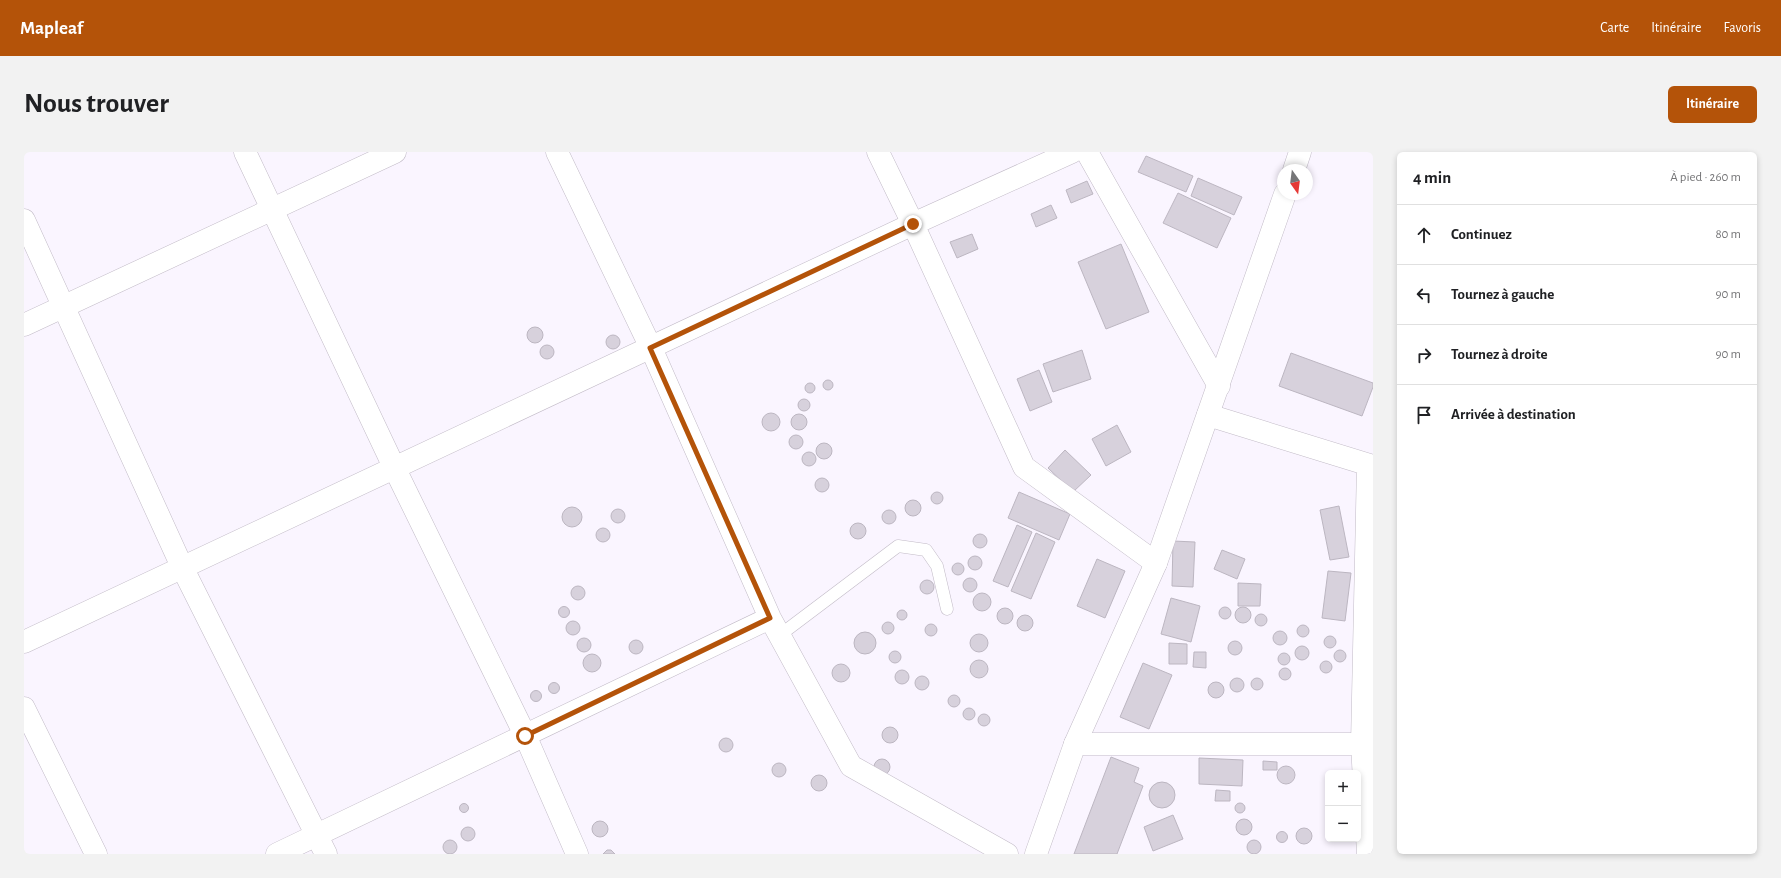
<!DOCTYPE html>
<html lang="fr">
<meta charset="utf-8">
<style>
:root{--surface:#fff;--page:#f2f2f2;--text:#202124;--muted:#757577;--line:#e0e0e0;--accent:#b45309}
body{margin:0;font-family:"Alegreya Sans",sans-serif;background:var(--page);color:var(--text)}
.controls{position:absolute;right:12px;bottom:12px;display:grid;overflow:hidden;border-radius:6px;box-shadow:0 2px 6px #0003}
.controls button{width:36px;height:36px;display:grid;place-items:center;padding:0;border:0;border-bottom:1px solid var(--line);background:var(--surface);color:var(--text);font:20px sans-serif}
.compass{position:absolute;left:1253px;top:12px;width:36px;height:36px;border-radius:50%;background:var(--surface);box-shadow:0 2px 6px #0003;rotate:166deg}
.stop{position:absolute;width:12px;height:12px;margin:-9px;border:3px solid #b45309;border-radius:50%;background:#fff}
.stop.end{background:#b45309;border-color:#fff;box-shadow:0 1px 4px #0008}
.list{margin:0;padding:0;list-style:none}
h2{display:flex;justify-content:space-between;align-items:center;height:52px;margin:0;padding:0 16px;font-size:17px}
h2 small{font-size:13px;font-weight:400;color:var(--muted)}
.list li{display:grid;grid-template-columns:26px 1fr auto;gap:12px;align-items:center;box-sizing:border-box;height:60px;padding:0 16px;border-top:1px solid var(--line)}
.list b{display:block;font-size:15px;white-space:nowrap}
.list em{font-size:13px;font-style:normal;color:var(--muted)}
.icon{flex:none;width:22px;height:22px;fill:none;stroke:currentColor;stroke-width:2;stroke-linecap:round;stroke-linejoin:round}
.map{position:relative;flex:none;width:1349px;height:702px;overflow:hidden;border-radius:6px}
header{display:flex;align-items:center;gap:24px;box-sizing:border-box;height:56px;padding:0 20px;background:var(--accent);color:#fff}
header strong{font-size:19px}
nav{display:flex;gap:22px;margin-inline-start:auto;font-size:14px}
.intro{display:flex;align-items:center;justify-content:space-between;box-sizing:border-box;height:96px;padding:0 24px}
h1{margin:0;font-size:28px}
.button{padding:10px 18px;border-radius:6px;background:var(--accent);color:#fff;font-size:14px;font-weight:700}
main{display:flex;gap:24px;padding:0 24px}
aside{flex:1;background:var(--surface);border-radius:6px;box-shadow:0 2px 6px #0003}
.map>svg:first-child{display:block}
.building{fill:#d7d1dc;stroke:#bcb6c1}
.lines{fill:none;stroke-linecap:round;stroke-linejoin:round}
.service-casing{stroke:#c2bbc7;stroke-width:13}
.minor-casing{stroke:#c2bbc7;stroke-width:23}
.tertiary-casing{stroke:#c2bbc7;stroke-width:23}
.service{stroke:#fff;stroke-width:12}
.minor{stroke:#fff;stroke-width:22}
.tertiary{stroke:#fff;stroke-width:22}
.route{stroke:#b45309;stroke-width:5}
</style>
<header>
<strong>Mapleaf</strong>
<nav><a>Carte</a><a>Itinéraire</a><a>Favoris</a></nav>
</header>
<div class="intro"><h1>Nous trouver</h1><a class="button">Itinéraire</a></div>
<main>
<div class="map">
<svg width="1349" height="702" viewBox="0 0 1349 702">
<rect width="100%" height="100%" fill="#faf5ff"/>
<path class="building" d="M 1122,4 L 1169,24 L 1162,40 L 1114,20 Z
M 1174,26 L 1218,45 L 1210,63 L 1167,44 Z
M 1063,29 L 1069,42 L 1047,51 L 1042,38 Z
M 1154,41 L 1207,66 L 1193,96 L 1139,71 Z
M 1027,53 L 1033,66 L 1012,75 L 1007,62 Z
M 948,82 L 954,97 L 933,106 L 926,90 Z
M 1097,92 L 1125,160 L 1082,177 L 1054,110 Z
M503 183a8 8 0 1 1 16 0a8 8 0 1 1-16 0Z
M582 190a7 7 0 1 1 14 0a7 7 0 1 1-14 0Z
M516 200a7 7 0 1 1 14 0a7 7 0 1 1-14 0Z
M 1058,198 L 1067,227 L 1029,240 L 1019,212 Z
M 1267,201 L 1349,231 L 1349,235 L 1338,264 L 1255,234 Z
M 1015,218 L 1028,250 L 1006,259 L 993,227 Z
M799 233a5 5 0 1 1 10 0a5 5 0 1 1-10 0Z
M781 236a5 5 0 1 1 10 0a5 5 0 1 1-10 0Z
M774 253a6 6 0 1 1 12 0a6 6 0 1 1-12 0Z
M738 270a9 9 0 1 1 18 0a9 9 0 1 1-18 0Z
M767 270a8 8 0 1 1 16 0a8 8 0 1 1-16 0Z
M 1093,273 L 1107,300 L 1082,314 L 1068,287 Z
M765 290a7 7 0 1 1 14 0a7 7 0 1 1-14 0Z
M792 299a8 8 0 1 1 16 0a8 8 0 1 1-16 0Z
M 1041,298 L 1067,323 L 1049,340 L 1024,316 Z
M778 307a7 7 0 1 1 14 0a7 7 0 1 1-14 0Z
M791 333a7 7 0 1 1 14 0a7 7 0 1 1-14 0Z
M907 346a6 6 0 1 1 12 0a6 6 0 1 1-12 0Z
M 995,340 L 1046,362 L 1035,388 L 984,366 Z
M881 356a8 8 0 1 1 16 0a8 8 0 1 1-16 0Z
M 1315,354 L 1325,405 L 1306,408 L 1296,358 Z
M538 365a10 10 0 1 1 20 0a10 10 0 1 1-20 0Z
M587 364a7 7 0 1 1 14 0a7 7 0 1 1-14 0Z
M858 365a7 7 0 1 1 14 0a7 7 0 1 1-14 0Z
M826 379a8 8 0 1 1 16 0a8 8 0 1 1-16 0Z
M 993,373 L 1008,380 L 984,435 L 969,429 Z
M572 383a7 7 0 1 1 14 0a7 7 0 1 1-14 0Z
M 1012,381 L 1031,390 L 1007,447 L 987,439 Z
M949 389a7 7 0 1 1 14 0a7 7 0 1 1-14 0Z
M 1149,389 L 1171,390 L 1169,435 L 1148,434 Z
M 1198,398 L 1221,407 L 1213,427 L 1190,417 Z
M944 411a7 7 0 1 1 14 0a7 7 0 1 1-14 0Z
M 1073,407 L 1101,419 L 1081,466 L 1053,454 Z
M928 417a6 6 0 1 1 12 0a6 6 0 1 1-12 0Z
M 1304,419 L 1327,421 L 1321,469 L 1298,466 Z
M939 433a7 7 0 1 1 14 0a7 7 0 1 1-14 0Z
M896 435a7 7 0 1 1 14 0a7 7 0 1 1-14 0Z
M 1214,431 L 1237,432 L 1236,454 L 1214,454 Z
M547 441a7 7 0 1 1 14 0a7 7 0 1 1-14 0Z
M949 450a9 9 0 1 1 18 0a9 9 0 1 1-18 0Z
M 1147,446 L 1176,454 L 1167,490 L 1137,482 Z
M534.5 460a5.5 5.5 0 1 1 11 0a5.5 5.5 0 1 1-11 0Z
M1195 461a6 6 0 1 1 12 0a6 6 0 1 1-12 0Z
M1211 463a8 8 0 1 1 16 0a8 8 0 1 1-16 0Z
M973 464a8 8 0 1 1 16 0a8 8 0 1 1-16 0Z
M873 463a5 5 0 1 1 10 0a5 5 0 1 1-10 0Z
M1231 468a6 6 0 1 1 12 0a6 6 0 1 1-12 0Z
M993 471a8 8 0 1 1 16 0a8 8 0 1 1-16 0Z
M542 476a7 7 0 1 1 14 0a7 7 0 1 1-14 0Z
M858 476a6 6 0 1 1 12 0a6 6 0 1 1-12 0Z
M901 478a6 6 0 1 1 12 0a6 6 0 1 1-12 0Z
M1273 479a6 6 0 1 1 12 0a6 6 0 1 1-12 0Z
M1249 486a7 7 0 1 1 14 0a7 7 0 1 1-14 0Z
M830 491a11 11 0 1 1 22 0a11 11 0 1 1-22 0Z
M946 491a9 9 0 1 1 18 0a9 9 0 1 1-18 0Z
M1300 490a6 6 0 1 1 12 0a6 6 0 1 1-12 0Z
M553 493a7 7 0 1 1 14 0a7 7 0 1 1-14 0Z
M605 495a7 7 0 1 1 14 0a7 7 0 1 1-14 0Z
M1204 496a7 7 0 1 1 14 0a7 7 0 1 1-14 0Z
M 1145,491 L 1163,492 L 1163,512 L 1145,512 Z
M1271 501a7 7 0 1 1 14 0a7 7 0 1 1-14 0Z
M1310 504a6 6 0 1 1 12 0a6 6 0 1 1-12 0Z
M865 505a6 6 0 1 1 12 0a6 6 0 1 1-12 0Z
M 1170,500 L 1182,500 L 1182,516 L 1169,515 Z
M1254 507a6 6 0 1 1 12 0a6 6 0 1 1-12 0Z
M559 511a9 9 0 1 1 18 0a9 9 0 1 1-18 0Z
M946 517a9 9 0 1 1 18 0a9 9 0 1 1-18 0Z
M1296 515a6 6 0 1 1 12 0a6 6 0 1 1-12 0Z
M 1119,511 L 1148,523 L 1125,577 L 1096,565 Z
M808 521a9 9 0 1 1 18 0a9 9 0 1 1-18 0Z
M1255 522a6 6 0 1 1 12 0a6 6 0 1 1-12 0Z
M871 525a7 7 0 1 1 14 0a7 7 0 1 1-14 0Z
M891 531a7 7 0 1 1 14 0a7 7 0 1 1-14 0Z
M1227 532a6 6 0 1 1 12 0a6 6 0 1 1-12 0Z
M1206 533a7 7 0 1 1 14 0a7 7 0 1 1-14 0Z
M1184 538a8 8 0 1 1 16 0a8 8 0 1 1-16 0Z
M524.5 536a5.5 5.5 0 1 1 11 0a5.5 5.5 0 1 1-11 0Z
M506.5 544a5.5 5.5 0 1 1 11 0a5.5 5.5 0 1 1-11 0Z
M924 549a6 6 0 1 1 12 0a6 6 0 1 1-12 0Z
M939 562a6 6 0 1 1 12 0a6 6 0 1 1-12 0Z
M954 568a6 6 0 1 1 12 0a6 6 0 1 1-12 0Z
M858 583a8 8 0 1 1 16 0a8 8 0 1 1-16 0Z
M695 593a7 7 0 1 1 14 0a7 7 0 1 1-14 0Z
M 1087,605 L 1115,616 L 1110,630 L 1119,634 L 1093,702 L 1050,702 Z
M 1175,606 L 1219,608 L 1218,634 L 1175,632 Z
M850 615a8 8 0 1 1 16 0a8 8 0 1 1-16 0Z
M 1239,609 L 1253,610 L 1253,618 L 1239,618 Z
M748 618a7 7 0 1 1 14 0a7 7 0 1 1-14 0Z
M1253 623a9 9 0 1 1 18 0a9 9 0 1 1-18 0Z
M787 631a8 8 0 1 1 16 0a8 8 0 1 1-16 0Z
M1125 643a13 13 0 1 1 26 0a13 13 0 1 1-26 0Z
M 1192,638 L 1206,639 L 1206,649 L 1191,649 Z
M1211 656a5 5 0 1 1 10 0a5 5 0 1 1-10 0Z
M435.5 656a4.5 4.5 0 1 1 9 0a4.5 4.5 0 1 1-9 0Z
M 1149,663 L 1159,687 L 1129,699 L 1120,675 Z
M1212 675a8 8 0 1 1 16 0a8 8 0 1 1-16 0Z
M568 677a8 8 0 1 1 16 0a8 8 0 1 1-16 0Z
M437 682a7 7 0 1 1 14 0a7 7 0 1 1-14 0Z
M1272 684a8 8 0 1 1 16 0a8 8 0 1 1-16 0Z
M1252.5 685a5.5 5.5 0 1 1 11 0a5.5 5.5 0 1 1-11 0Z
M419 695a7 7 0 1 1 14 0a7 7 0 1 1-14 0Z
M1223 695a7 7 0 1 1 14 0a7 7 0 1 1-14 0Z
M 583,698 L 587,698 L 591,702 L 579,702 Z"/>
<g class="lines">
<g class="service-casing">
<path id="service" d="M 756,483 L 874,394 L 902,398 L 913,414 L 923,457"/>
</g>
<g class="minor-casing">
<path id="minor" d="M 221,0 L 370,315 L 501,583 L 553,702
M 533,0 L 627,196 L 746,466 L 827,614 L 983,702
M 854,0 L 889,72 L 1000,315 L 1132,411
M 1063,0 L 1195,234
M 0,68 L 159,417 L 302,702
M 0,173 L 371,0
M 1184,263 L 1349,314
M 0,490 L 889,72 L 1048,0
M 0,556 L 72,702
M 1051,592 L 1349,592
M 253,702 L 746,466
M 1344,702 L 1338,592 L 1344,313"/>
</g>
<g class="tertiary-casing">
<path id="tertiary" d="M 1270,18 L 1276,0
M 1012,702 L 1051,592 L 1132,411 L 1261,42"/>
</g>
<use href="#service" class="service"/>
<use href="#minor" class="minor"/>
<use href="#tertiary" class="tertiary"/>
</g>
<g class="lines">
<path class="route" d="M 501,584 L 746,466 L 626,196 L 889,72"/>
</g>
</svg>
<div class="controls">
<button>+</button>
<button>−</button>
</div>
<svg class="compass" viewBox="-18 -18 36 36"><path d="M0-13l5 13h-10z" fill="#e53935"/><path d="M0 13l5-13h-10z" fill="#757577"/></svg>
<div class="stop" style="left:501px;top:584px"></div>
<div class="stop end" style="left:889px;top:72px"></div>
</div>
<aside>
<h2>4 min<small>À pied · 260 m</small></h2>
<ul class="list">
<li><svg class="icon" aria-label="ahead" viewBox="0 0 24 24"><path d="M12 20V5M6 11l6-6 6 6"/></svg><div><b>Continuez</b></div><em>80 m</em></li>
<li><svg class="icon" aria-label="left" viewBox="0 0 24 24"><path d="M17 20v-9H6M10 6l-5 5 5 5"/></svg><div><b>Tournez à gauche</b></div><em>90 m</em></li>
<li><svg class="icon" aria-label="right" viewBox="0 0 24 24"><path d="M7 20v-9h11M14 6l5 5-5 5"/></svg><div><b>Tournez à droite</b></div><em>90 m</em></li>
<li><svg class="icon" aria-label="arrive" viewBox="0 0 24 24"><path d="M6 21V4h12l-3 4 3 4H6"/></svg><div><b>Arrivée à destination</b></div></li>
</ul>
</aside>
</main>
